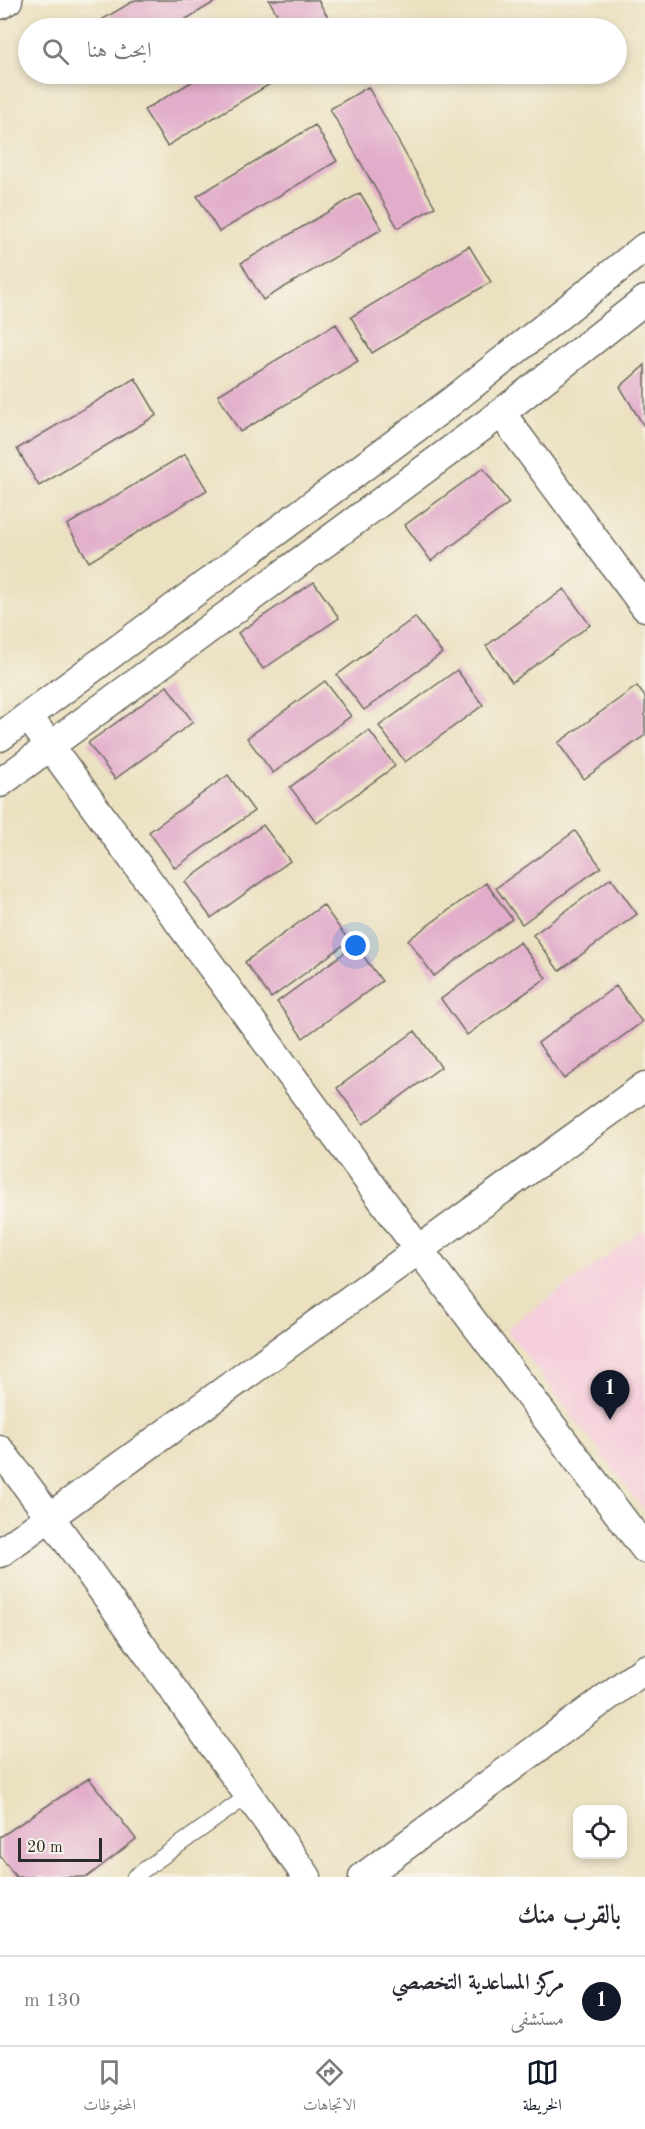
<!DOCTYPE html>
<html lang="ar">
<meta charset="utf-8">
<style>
:root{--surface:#fff;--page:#f7f7f7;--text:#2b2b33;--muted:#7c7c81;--line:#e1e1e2;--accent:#111827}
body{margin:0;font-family:"Old Standard TT",Amiri,serif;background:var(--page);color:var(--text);direction:rtl}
.controls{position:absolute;right:18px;bottom:18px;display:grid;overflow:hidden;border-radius:12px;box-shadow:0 3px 9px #0003}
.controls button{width:54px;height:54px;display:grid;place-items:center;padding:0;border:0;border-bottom:2px solid var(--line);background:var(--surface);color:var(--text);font:30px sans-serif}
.scale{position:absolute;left:18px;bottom:15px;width:84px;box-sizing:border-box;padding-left:6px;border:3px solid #2b2b2b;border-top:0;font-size:16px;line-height:21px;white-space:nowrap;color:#2b2b2b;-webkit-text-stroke:4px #f7f3e8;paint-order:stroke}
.you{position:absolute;left:356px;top:946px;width:21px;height:21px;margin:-15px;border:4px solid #fff;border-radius:50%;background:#1a73e8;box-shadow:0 0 0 9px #1a73e833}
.badge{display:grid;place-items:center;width:39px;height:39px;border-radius:50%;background:var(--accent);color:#fff;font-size:20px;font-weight:700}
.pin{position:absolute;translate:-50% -50px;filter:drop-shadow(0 2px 3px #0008)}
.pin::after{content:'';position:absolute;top:32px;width:21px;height:18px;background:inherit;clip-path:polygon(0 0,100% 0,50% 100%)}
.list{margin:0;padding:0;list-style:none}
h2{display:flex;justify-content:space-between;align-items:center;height:78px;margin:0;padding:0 24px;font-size:26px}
h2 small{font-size:20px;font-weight:400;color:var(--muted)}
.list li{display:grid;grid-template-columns:39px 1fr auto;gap:18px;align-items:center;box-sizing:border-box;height:90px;padding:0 24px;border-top:2px solid var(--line)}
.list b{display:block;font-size:22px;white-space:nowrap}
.list p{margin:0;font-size:20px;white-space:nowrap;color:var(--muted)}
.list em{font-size:20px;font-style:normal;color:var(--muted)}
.icon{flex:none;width:33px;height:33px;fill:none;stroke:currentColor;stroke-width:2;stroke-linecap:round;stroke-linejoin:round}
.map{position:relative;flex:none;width:645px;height:1877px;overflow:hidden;direction:ltr}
.search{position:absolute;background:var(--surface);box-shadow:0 3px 9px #0003;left:18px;right:18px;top:18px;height:66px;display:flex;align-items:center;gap:15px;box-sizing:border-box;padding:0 21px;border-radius:33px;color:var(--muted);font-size:22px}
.sheet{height:168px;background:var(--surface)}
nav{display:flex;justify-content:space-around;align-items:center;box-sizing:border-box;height:84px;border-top:2px solid var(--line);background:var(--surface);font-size:16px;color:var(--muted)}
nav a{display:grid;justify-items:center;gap:3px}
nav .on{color:var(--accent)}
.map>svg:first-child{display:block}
.built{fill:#f5cfdb}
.building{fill:#e2adca}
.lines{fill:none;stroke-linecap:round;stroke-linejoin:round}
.service-casing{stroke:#6e6b60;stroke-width:17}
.minor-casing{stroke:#6e6b60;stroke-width:31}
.service{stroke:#fff;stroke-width:15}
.minor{stroke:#fff;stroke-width:28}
</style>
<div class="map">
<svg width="645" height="1877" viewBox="0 0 645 1877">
<rect width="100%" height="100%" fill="#f7f3e8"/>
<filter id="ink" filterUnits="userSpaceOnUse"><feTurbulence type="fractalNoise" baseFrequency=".0167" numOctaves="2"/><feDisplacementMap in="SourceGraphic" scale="12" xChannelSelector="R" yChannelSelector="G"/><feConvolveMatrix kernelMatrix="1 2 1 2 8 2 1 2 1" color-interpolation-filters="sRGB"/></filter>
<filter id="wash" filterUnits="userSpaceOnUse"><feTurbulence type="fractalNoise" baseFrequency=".008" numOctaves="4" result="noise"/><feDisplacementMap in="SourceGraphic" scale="24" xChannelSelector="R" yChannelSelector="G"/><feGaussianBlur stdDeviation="1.35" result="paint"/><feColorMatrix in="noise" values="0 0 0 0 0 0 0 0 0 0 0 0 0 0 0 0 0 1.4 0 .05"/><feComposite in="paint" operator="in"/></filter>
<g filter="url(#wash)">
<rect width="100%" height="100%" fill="#ebe1c1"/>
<path class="built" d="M 645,1229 L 645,1511 L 506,1329 Z"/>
<g id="blocks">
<path class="building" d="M 135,0 L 218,0 L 171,28 L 102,28 L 98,22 Z
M 269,0 L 318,0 L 334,28 L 285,28 Z
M 205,74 L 284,74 L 285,75 L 167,146 L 144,110 Z
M 368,87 L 435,207 L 398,228 L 330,109 Z
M 315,125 L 337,161 L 219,232 L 197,196 Z
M 360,193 L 382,229 L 263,300 L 241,263 Z
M 469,246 L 491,282 L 372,353 L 351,317 Z
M 336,324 L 358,361 L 240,432 L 218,395 Z
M 645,365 L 645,428 L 620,387 Z
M 135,378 L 157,415 L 39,486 L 17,449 Z
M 185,454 L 207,490 L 89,562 L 67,525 Z
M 483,468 L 509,503 L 431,561 L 405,525 Z
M 314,582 L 339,618 L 263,669 L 238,633 Z
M 564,589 L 590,625 L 512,682 L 486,646 Z
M 415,617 L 442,653 L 364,710 L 337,675 Z
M 457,670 L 483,705 L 405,762 L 379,726 Z
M 325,681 L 351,716 L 273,773 L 247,738 Z
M 167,686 L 193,722 L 115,779 L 88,743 Z
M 637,686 L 645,697 L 645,735 L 584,779 L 558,743 Z
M 369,730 L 395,766 L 317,823 L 290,787 Z
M 228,775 L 254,811 L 175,868 L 149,832 Z
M 263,825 L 290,861 L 211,918 L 185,882 Z
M 575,831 L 601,867 L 522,924 L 496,888 Z
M 611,878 L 637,914 L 559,971 L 533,935 Z
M 486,883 L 512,919 L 434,976 L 408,940 Z
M 323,905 L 349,941 L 271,998 L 245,962 Z
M 520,942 L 546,978 L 467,1035 L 441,999 Z
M 355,945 L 382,981 L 303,1038 L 277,1002 Z
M 616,986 L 642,1022 L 564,1079 L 538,1043 Z
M 415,1031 L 441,1067 L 363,1124 L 337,1088 Z
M 89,1778 L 136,1839 L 87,1877 L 16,1877 L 0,1856 L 0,1837 Z"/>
</g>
</g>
<g filter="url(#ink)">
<use href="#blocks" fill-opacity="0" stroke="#6e6b60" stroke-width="1.5"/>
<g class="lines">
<g class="service-casing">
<path id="service" d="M 134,1877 L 249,1795"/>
</g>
<g class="minor-casing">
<path id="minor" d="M 0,5 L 8,0
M 501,413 L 645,607
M 28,716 L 419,1250 L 645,1549
M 0,737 L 452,401 L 645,247
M 0,783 L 501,413 L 645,300
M 0,1450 L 50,1517 L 307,1877
M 0,1553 L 645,1086
M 363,1877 L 645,1669"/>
</g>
<use href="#service" class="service"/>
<use href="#minor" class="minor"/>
</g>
</g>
</svg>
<div class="controls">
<button><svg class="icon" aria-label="locate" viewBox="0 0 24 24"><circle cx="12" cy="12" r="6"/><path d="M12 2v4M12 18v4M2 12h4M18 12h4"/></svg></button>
</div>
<div class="scale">20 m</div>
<div class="you"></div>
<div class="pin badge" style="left:610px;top:1420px">1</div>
<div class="search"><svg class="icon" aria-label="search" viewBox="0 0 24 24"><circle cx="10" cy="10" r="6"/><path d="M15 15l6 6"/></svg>ابحث هنا</div>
</div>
<section class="sheet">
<h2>بالقرب منك<small></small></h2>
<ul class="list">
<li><span class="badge">1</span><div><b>مركز المساعدية التخصصي</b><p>مستشفى</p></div><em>130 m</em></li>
</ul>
</section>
<nav>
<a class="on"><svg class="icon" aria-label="map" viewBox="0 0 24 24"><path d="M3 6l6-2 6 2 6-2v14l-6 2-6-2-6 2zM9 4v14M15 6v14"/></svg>الخريطة</a>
<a><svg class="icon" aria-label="directions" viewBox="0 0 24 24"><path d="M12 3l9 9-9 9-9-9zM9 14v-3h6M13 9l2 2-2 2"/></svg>الاتجاهات</a>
<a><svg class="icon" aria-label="saved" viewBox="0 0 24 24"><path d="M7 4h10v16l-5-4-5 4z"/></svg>المحفوظات</a>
</nav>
